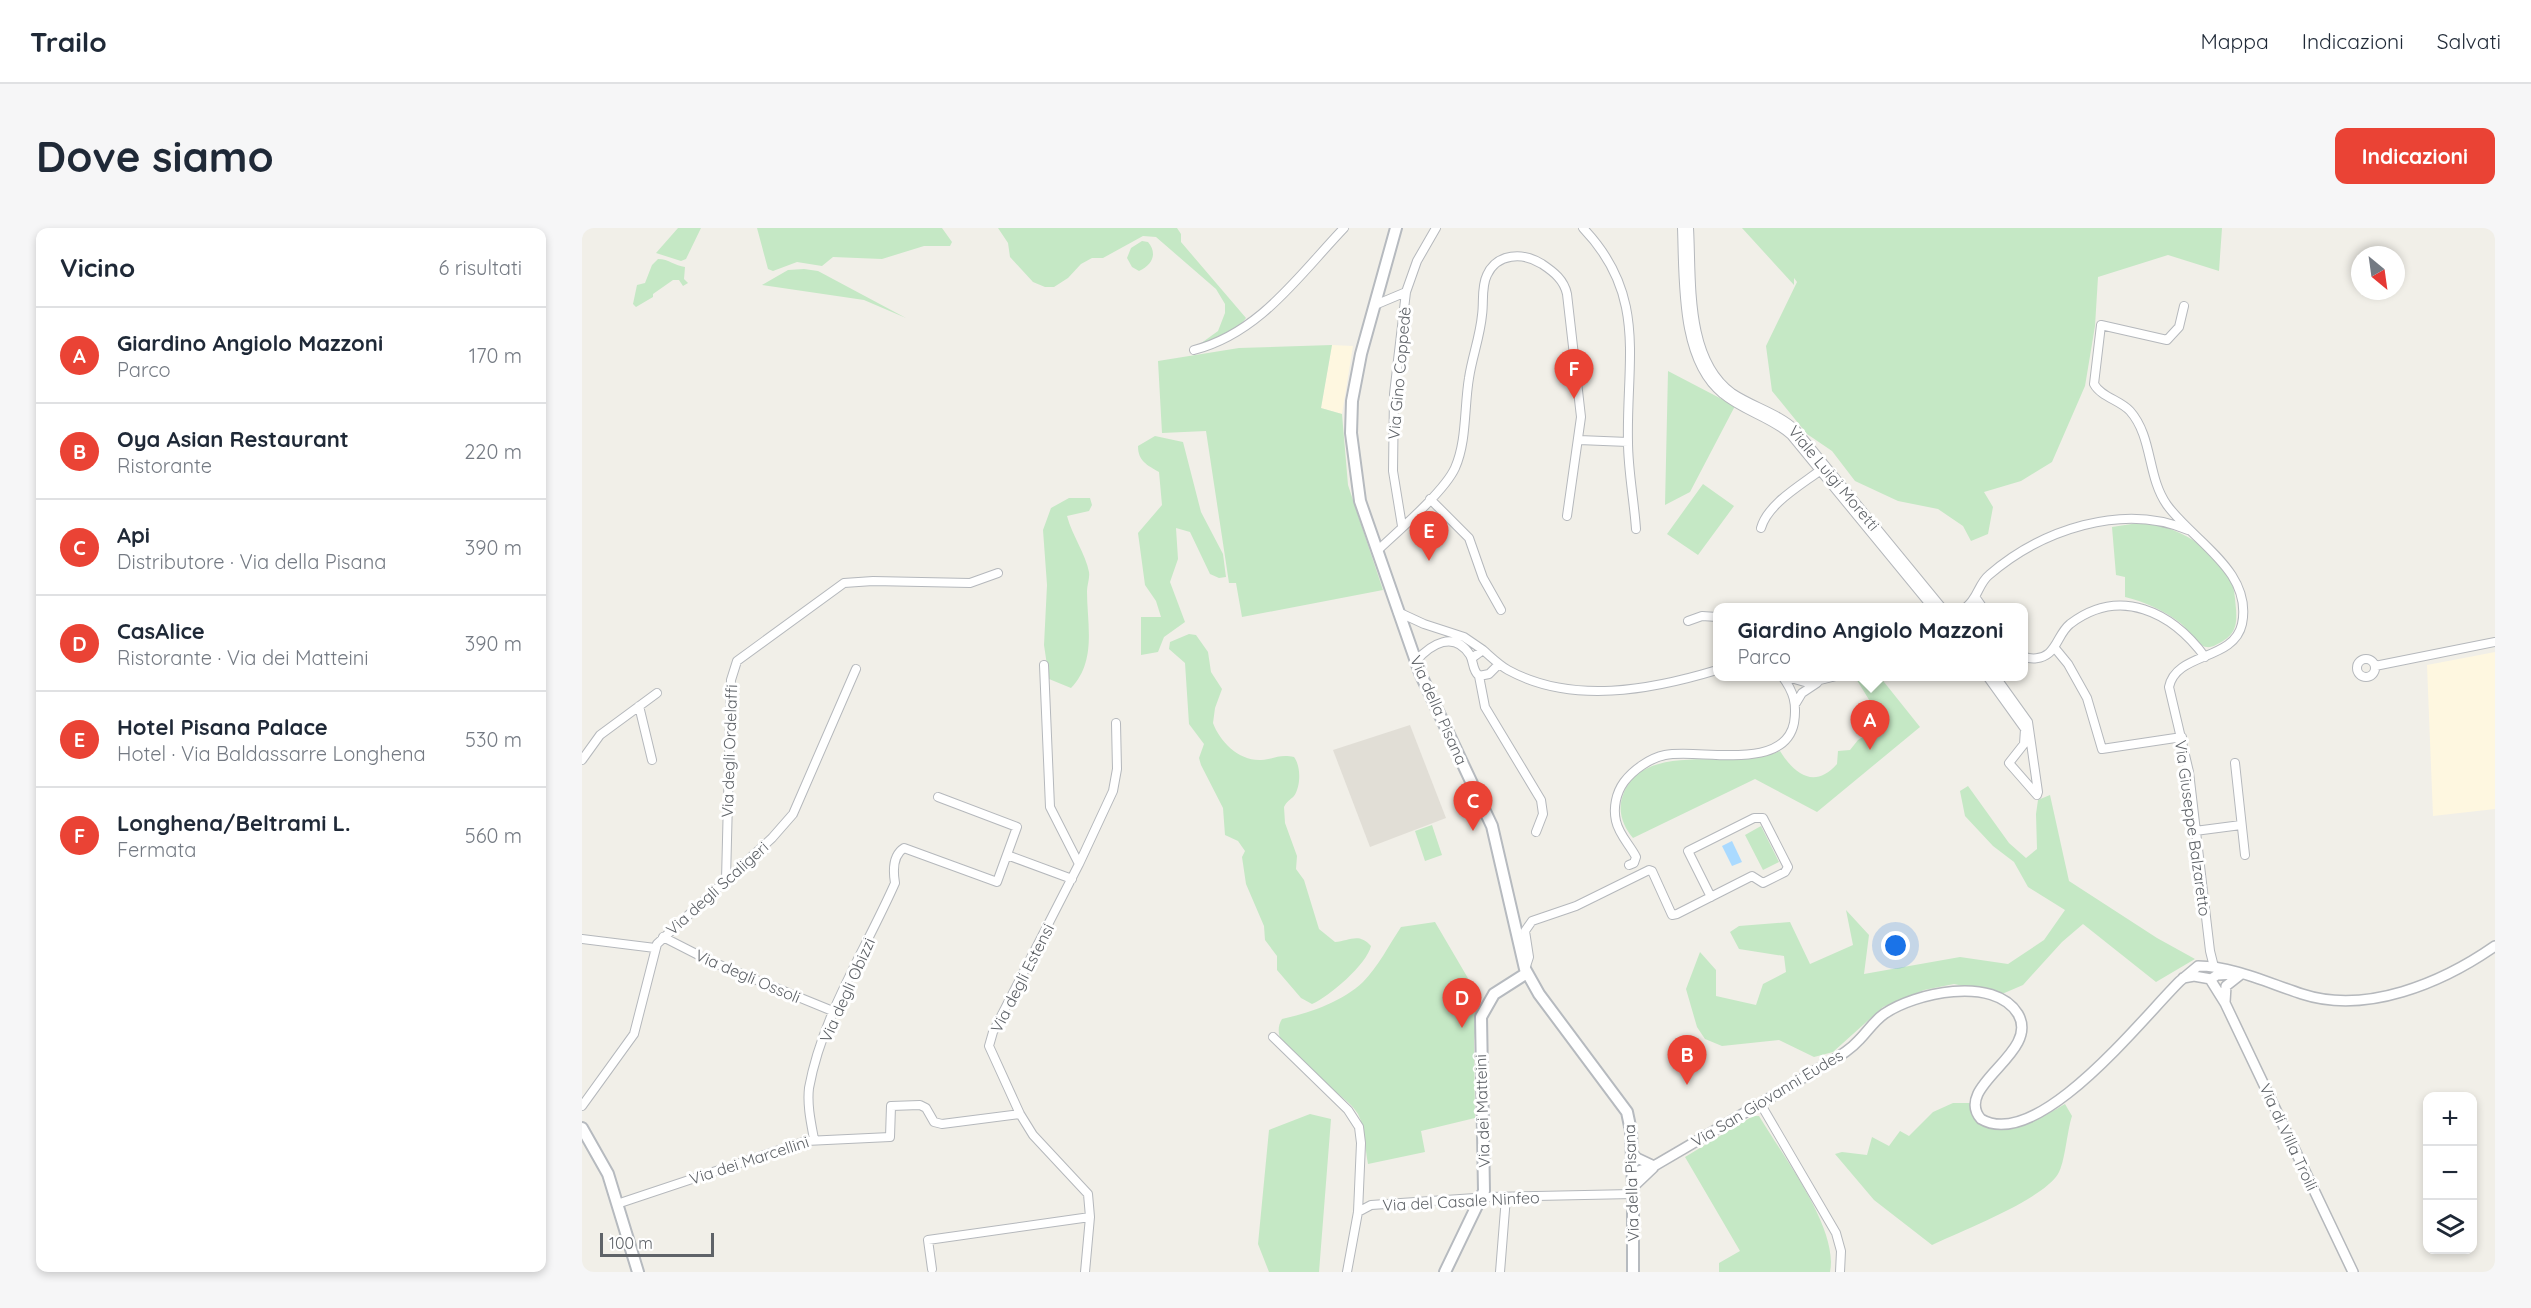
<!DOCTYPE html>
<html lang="it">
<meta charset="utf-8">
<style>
:root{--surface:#fff;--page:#f6f6f7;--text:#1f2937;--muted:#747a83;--line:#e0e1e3;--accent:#ea4335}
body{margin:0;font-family:Quicksand,sans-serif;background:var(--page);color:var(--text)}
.controls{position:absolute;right:18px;bottom:18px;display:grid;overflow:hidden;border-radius:12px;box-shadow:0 3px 9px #0003}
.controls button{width:54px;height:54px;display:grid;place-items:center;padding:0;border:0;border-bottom:2px solid var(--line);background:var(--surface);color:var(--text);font:30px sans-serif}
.compass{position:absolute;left:1769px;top:18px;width:54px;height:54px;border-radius:50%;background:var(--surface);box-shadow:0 3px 9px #0003;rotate:151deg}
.scale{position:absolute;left:18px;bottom:15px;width:114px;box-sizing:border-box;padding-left:6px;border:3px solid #5f6368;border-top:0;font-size:16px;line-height:21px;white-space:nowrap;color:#5f6368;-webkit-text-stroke:4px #fff;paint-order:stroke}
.you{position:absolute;left:1314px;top:718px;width:21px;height:21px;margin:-15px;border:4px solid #fff;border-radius:50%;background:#1a73e8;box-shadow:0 0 0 9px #1a73e833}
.badge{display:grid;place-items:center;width:39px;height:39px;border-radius:50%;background:var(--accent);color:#fff;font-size:20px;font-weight:700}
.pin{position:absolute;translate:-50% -50px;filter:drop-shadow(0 2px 3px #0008)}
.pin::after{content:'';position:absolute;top:32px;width:21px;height:18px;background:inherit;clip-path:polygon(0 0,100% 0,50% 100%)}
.popup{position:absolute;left:1131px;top:375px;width:315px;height:78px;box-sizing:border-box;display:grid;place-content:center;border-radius:12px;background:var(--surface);filter:drop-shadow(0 2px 4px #0005);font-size:20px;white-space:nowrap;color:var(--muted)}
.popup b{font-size:22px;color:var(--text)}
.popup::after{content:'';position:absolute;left:50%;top:100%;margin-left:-12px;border:12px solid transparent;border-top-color:var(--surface)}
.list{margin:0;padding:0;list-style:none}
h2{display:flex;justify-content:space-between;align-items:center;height:78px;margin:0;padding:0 24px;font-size:26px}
h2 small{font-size:20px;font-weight:400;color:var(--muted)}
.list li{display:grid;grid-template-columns:39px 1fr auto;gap:18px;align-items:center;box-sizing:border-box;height:96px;padding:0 24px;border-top:2px solid var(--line)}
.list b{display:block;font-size:22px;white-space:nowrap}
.list p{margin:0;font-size:20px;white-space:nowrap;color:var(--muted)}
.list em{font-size:20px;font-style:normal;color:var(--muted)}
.icon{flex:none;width:33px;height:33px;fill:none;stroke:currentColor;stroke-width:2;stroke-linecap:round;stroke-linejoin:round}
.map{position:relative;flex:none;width:1913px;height:1044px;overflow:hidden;border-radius:12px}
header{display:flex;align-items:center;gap:36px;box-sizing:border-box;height:84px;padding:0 30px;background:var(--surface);border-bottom:2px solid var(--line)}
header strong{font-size:28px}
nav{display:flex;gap:33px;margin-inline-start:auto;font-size:21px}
.intro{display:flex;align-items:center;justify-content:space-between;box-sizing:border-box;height:144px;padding:0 36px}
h1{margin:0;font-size:42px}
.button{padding:15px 27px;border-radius:12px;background:var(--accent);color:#fff;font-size:21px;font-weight:700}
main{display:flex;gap:36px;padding:0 36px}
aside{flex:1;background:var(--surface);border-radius:12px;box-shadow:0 3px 9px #0003}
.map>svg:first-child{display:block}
.commercial{fill:#fef7e0}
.education{fill:#e1ded6}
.green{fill:#c5e8c5}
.water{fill:#aadaff}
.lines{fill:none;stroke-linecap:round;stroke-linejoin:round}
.minor-casing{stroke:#b5b8bc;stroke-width:10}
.tertiary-casing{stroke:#b5b8bc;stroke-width:12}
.secondary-casing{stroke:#b6babf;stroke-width:14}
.minor{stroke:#fff;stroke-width:8}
.tertiary{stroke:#fff;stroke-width:9}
.secondary{stroke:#fff;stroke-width:10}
.labels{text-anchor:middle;stroke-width:6;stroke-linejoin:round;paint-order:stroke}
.street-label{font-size:16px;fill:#5f6368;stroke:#fff}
</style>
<header>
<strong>Trailo</strong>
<nav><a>Mappa</a><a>Indicazioni</a><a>Salvati</a></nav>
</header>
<div class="intro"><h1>Dove siamo</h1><a class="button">Indicazioni</a></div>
<main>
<aside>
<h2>Vicino<small>6 risultati</small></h2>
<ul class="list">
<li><span class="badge">A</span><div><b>Giardino Angiolo Mazzoni</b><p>Parco</p></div><em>170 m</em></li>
<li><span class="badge">B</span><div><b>Oya Asian Restaurant</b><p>Ristorante</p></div><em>220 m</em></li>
<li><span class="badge">C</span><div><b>Api</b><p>Distributore · Via della Pisana</p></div><em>390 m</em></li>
<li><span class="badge">D</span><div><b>CasAlice</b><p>Ristorante · Via dei Matteini</p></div><em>390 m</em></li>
<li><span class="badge">E</span><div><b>Hotel Pisana Palace</b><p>Hotel · Via Baldassarre Longhena</p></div><em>530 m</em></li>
<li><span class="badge">F</span><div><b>Longhena/Beltrami L.</b><p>Fermata</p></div><em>560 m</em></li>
</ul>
</aside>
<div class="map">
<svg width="1913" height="1044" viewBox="0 0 1913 1044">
<rect width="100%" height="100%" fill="#f1efe8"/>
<path class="commercial" d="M 750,117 L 771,118 L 760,186 L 739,180 Z
M 1913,424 L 1913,581 L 1851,588 L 1845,437 Z"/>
<path class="education" d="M 828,497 L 864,590 L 788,619 L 751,522 Z"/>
<path class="green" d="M 96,0 L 119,0 L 104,31 L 99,33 L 74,25 Z
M 175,0 L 360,0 L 370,14 L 368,18 L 342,18 L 300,31 L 251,29 L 240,38 L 215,34 L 191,43 L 186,41 Z
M 416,0 L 595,0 L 599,6 L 599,14 L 664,90 C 654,104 634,115 618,116 L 636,103 L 643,85 L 643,76 L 634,61 L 574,9 L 561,8 L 521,30 L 510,30 L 499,36 L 486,50 L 472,59 L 463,59 L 451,54 L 428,29 L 426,15 Z
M 1160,0 L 1640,0 L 1637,43 L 1586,27 L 1516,49 L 1513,98 L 1503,158 L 1470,234 L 1439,253 L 1402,264 L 1411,279 L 1406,306 L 1389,313 L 1381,298 L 1356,281 L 1316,273 L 1273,253 L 1250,223 L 1225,206 L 1190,163 L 1184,118 L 1215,54 L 1212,50 L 1212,57 Z
M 560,13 L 566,14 C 576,26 570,37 557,43 L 550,39 L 545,30 L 549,20 Z
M 76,31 C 87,31 93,38 103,39 L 102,51 L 106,55 L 101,58 L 97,52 L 91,52 L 71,66 L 71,69 L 54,79 L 51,76 L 55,57 L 63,55 L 70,37 Z
M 222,41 L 236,43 L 324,90 L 282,72 L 180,57 L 206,42 Z
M 750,117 L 739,180 L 760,186 L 766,257 L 801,362 L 660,389 L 654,355 L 647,355 L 624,203 L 580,205 L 576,133 L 657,120 Z
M 1086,143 L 1153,178 L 1108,264 L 1083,277 Z
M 573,208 L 601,214 L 619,284 L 641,326 L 644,349 L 637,350 L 628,346 L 608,304 L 594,300 L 596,331 L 588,354 L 603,394 L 582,409 L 576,424 L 559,427 L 559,389 L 579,389 L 574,373 L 563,357 L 556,305 L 580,277 L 577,244 C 565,237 556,233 556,218 Z
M 1121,256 L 1152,278 L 1116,327 L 1085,306 Z
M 487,270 L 508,270 L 510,277 L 507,283 L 485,288 C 490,307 504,327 507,344 C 508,350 505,357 505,363 C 505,396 515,433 489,460 L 467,451 L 462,417 L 465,357 L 461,302 L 469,280 Z
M 1556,295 C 1591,294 1635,321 1649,354 C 1653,362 1653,372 1654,381 C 1655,395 1654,405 1641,413 C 1636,416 1630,420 1624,419 C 1614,417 1606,400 1597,394 C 1581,382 1563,374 1543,369 L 1543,349 L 1534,347 L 1530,299 Z
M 607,406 L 614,407 L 626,424 L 629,444 L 640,461 L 633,480 L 631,495 C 638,514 657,533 679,532 C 693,531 697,526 712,529 C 719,538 719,558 712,568 C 708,572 705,573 702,579 L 703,595 L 715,628 L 714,641 L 722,652 L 737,701 L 753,714 C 767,713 777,704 789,718 C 785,736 747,769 730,776 L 719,770 L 695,742 L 695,728 L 683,712 L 682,698 L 664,656 L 660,629 L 663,623 L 656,613 L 643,607 L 641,580 L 619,537 L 617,530 L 622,516 L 607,496 L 603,435 L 587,421 L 588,414 Z
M 1273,449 L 1298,449 L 1338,499 L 1235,584 L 1173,551 L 1051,610 C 1041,598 1035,583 1041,567 C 1062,510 1151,544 1198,523 C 1213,547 1233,561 1255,536 L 1256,523 L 1268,522 L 1276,512 L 1302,496 Z
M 1386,558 L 1427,615 L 1444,630 L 1455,621 L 1454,586 L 1456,572 L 1468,567 L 1487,653 L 1575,710 L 1613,731 L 1574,754 L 1501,696 L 1480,714 L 1441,757 L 1420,766 L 1372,756 L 1342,762 L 1301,779 L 1251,824 L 1232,829 L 1197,812 L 1140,818 L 1123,811 L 1115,799 L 1104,761 L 1118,724 L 1134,742 L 1134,768 L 1174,777 L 1181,756 L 1204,744 L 1202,728 L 1157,721 L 1148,704 L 1157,698 L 1208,694 L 1228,736 L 1271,717 L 1264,682 L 1287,707 L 1282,746 L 1378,729 L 1426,736 L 1462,712 L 1483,682 L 1446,659 L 1432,634 L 1411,618 L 1383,588 L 1378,563 Z
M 850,597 L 860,627 L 843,633 L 833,603 Z
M 1179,598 L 1197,634 L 1181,642 L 1163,607 Z
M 853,694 L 897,769 L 892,813 L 893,890 L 839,903 L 843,924 L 786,936 C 783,921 783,899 776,886 C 764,862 679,825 700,791 C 727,785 760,774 781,754 C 796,739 807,717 819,699 Z
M 1371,875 L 1388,875 C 1400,923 1455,893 1483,876 L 1490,888 C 1485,903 1483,935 1476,946 C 1460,972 1379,1003 1350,1017 L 1292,972 L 1253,926 L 1260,924 L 1285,927 L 1290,909 L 1307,918 L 1318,903 L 1327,908 L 1351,884 Z
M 728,886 L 749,891 L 737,1044 L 687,1044 L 676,1016 L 687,902 Z
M 1171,888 L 1177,888 C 1200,927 1257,1000 1248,1044 L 1137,1044 L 1137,1035 L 1158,1023 L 1103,929 Z"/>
<path class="water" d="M 1150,613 L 1160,634 L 1150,638 L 1140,618 Z"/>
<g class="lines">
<g class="minor-casing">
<path id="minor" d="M 1001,0 C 1066,68 1044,132 1046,214 C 1046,242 1052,272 1054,301
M 1100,0 C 1102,51 1098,132 1141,166 C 1161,183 1189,189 1209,207 L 1351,380
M 1107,0 C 1110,52 1103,131 1150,165 C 1171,179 1196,185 1214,202 L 1360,380
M 793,77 L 824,64
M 1602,78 L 1597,99 L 1585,112 L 1519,97 L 1512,156 C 1519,169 1538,172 1548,183 C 1571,209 1565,249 1585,277 C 1611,313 1671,343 1660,396 C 1652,433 1594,424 1587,459 L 1607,544 L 1628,723 L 1632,739
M 612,122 C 678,105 717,47 762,0
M 997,212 L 1046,214
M 848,271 L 887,310 L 901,350 L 919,382
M 820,298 L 811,243 L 812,166 L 824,64 L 835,33 L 854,0
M 1179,300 C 1186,275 1221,256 1240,241
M 795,323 C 815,304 862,264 873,240 C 885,213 882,179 887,150 C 890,129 898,109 900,87 C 902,74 899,59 905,47 C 915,25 941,24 960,36 C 972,44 982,52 985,66 L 999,189 L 985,288
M 1394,370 L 1401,380
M 1383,380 C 1396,371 1396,356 1407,347 C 1459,302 1541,274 1606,302
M 816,384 L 842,396 L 882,409 L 901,422
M 1106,393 L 1120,388 L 1135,389
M 1472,419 L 1486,436 L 1505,470 L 1520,521 L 1600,509
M 1441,428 C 1449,432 1460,431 1467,425 C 1476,417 1478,404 1488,396 C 1538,358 1590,384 1623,429
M 890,430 L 901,422 C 909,429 917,437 926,442 C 990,477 1069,462 1135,442
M1775 440a9 9 0 1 1 18 0a9 9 0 1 1-18 0Z
M 834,433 C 849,416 872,402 888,427 C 892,434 890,442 897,448 L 907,446 L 917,436
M 462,437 L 468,579 L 497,636 L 411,804 L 407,818 L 438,886 L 451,907 L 506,966 L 508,989 L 503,1044
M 1793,438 L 1913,414
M 897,448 L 903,479 L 959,572 L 961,586 L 954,604
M 1202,448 L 1226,455 L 1254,448
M 1405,448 L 1443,501 L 1442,516 L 1427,535 L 1455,567 L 1456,564 L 1446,494 L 1413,448
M 1214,475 L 1220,465 L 1235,455
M 57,478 L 70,532
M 0,532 L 18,507 L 75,465
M 1653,535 L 1663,627
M 1613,603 L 1659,597
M 425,627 L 490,651
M 497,636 L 531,563 L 535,541 L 534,495
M 1047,637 L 1052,635 L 1054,629 C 1048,617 1037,607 1034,593 C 1031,580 1034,565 1042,554 C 1051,542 1068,530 1083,527 C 1116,520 1202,545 1212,495 C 1215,476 1212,464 1200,448
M 144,652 L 149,452 L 155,433 L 262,355 L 291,353 L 388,355 L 416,345
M 81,709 L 128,733 L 253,784
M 0,711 L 73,720
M 943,741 L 947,729 L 943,703 L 950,693 L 994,678 L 1067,642 L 1070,643 L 1090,687 L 1095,686 L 1170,648 L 1181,655 L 1203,644 L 1206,639 L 1181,590 L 1172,590 L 1106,623 L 1129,669
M 691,809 L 766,882 L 777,899 L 779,915 L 776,984 L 765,1044
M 1178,875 L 1254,1005 L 1259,1023 L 1258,1044
M 0,878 L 52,806 L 75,716 L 190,610 L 211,586 L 274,441
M 232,911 C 229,895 225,877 227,860 C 240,788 284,721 313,655 C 311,643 311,627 322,620 L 415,654 L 435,599 L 356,569
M 35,976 L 224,913 L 308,909 L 309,878 L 338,877 L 344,880 L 352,894 L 360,896 L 438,886
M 776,984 L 789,977 L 908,969 L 1051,966
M 350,1041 L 346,1012 L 508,989
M 918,1044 L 924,969"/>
</g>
<g class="tertiary-casing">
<path id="tertiary" d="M 1601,750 L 1612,748 L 1629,751 L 1635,747 L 1653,746
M 1628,751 L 1643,775 L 1771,1044
M 1643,774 L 1644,758 L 1658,747
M 1050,924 L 1055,930 L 1072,938
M 1050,945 L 1072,938 C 1130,904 1187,871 1244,836 C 1255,830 1268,822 1277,812 C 1285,804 1292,793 1302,786 C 1332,765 1412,747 1436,786 C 1459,825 1370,858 1399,891 C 1456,925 1562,788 1598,753 L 1616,738 C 1651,738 1686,755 1720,766 C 1784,787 1860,755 1913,718
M 1051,959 L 1071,940"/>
</g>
<g class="secondary-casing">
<path id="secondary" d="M 814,0 L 779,126 L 770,173 L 769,205 L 778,273 L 838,445 L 910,598 L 943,741 L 957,766 L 1045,884 L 1049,903 L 1051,959 L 1051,1044
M 0,900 L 26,946 L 56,1044
M 863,1044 L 902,963 L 899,789 L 912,766 L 945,745"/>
</g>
<use href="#minor" class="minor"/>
<use href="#tertiary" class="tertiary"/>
<use href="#secondary" class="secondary"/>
</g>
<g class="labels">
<g class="street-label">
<text transform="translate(817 145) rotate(-85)" y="6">Via Gino Coppedè</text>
<text transform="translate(1252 250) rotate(50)" y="6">Viale Luigi Moretti</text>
<text transform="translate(857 482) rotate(66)" y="6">Via della Pisana</text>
<text transform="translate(147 523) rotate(-88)" y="6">Via degli Ordelaffi</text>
<text transform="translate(1611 600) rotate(82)" y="6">Via Giuseppe Balzaretto</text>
<text transform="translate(135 660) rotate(-42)" y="6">Via degli Scaligeri</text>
<text transform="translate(166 748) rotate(23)" y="6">Via degli Ossoli</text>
<text transform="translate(440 750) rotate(-63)" y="6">Via degli Estensi</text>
<text transform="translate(265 762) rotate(-66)" y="6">Via degli Obizzi</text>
<text transform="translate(1185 870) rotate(-31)" y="6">Via San Giovanni Eudes</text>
<text transform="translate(900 883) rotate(-92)" y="6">Via dei Matteini</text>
<text transform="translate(1707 909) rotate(65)" y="6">Via di Villa Troili</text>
<text transform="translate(167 932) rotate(-18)" y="6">Via dei Marcellini</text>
<text transform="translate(1049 955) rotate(-92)" y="6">Via della Pisana</text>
<text transform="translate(879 973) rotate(-3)" y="6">Via del Casale Ninfeo</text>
</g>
</g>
</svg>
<div class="controls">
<button>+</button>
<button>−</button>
<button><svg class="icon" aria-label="layers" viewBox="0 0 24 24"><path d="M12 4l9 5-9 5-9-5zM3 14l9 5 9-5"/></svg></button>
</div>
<svg class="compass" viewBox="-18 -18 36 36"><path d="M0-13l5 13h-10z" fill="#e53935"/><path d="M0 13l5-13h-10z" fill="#747a83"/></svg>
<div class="scale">100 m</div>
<div class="you"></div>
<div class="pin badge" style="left:1288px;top:522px">A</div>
<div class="popup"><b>Giardino Angiolo Mazzoni</b>Parco</div>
<div class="pin badge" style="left:1105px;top:857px">B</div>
<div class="pin badge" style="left:891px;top:603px">C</div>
<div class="pin badge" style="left:880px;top:800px">D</div>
<div class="pin badge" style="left:847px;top:333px">E</div>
<div class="pin badge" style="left:992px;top:171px">F</div>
</div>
</main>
